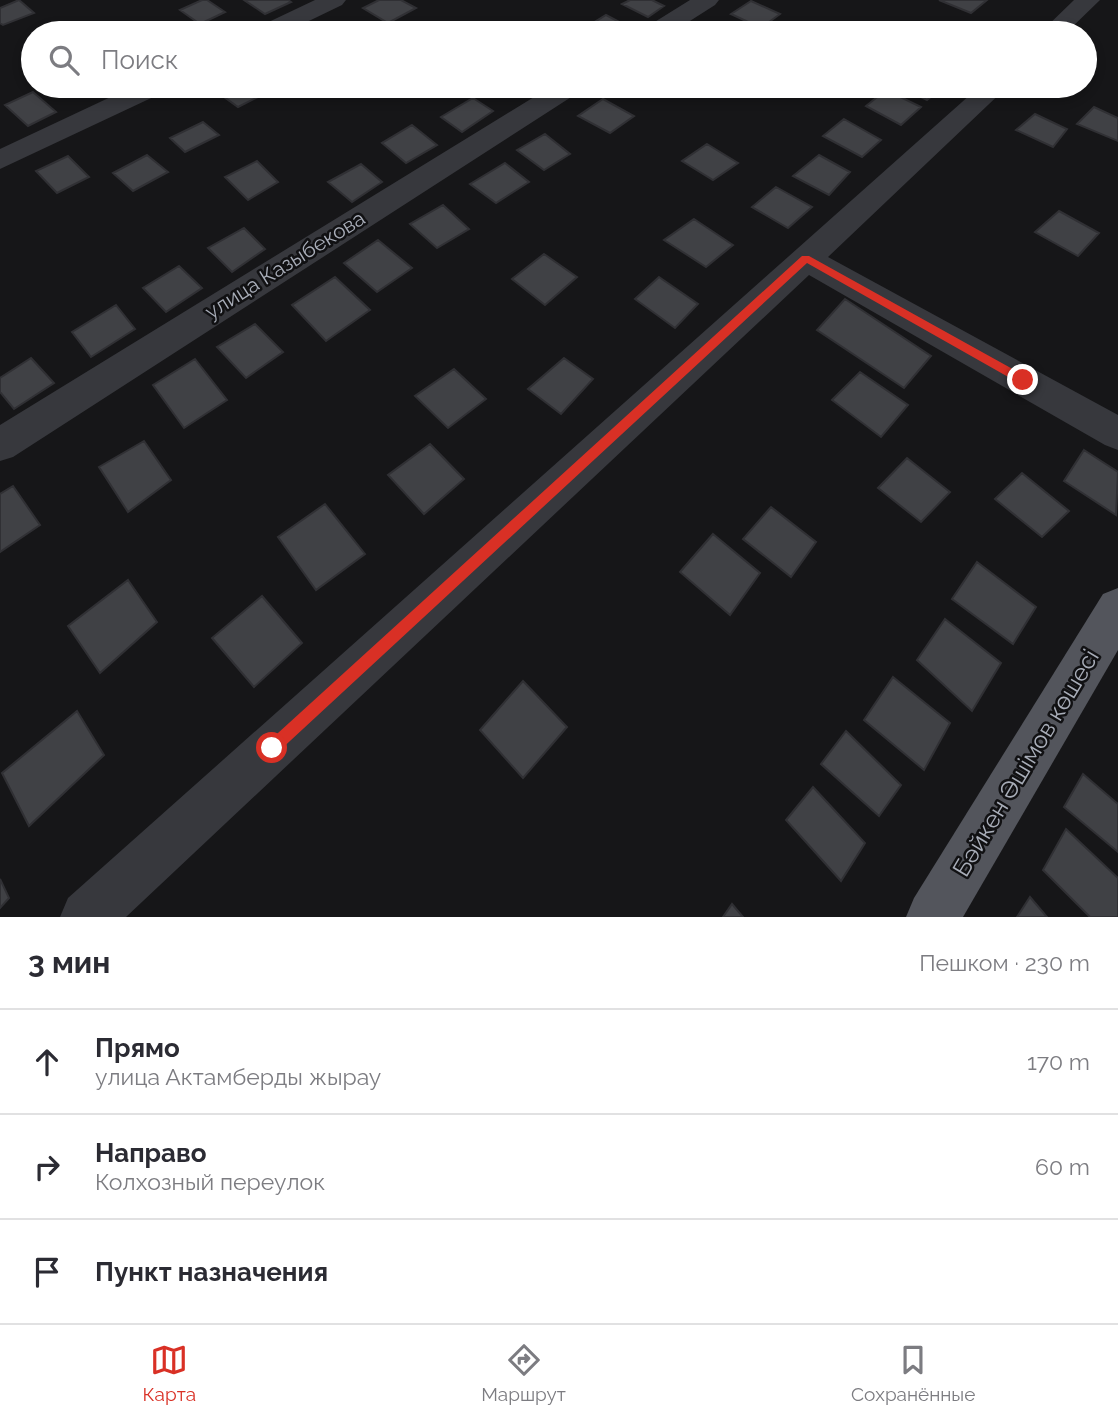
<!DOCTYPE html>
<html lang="ru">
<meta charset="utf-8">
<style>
:root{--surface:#fff;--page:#f2f2f3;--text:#2b2b33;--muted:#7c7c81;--line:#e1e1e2;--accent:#d93025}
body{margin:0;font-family:Raleway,sans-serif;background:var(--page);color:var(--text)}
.stop{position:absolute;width:21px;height:21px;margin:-16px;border:5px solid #d93025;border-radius:50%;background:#fff}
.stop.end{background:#d93025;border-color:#fff;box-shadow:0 2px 7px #0008}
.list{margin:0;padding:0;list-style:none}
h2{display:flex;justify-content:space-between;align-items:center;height:91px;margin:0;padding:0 28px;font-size:30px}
h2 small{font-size:23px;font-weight:400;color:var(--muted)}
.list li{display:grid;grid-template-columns:46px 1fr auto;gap:21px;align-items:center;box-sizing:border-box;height:105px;padding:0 28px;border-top:2px solid var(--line)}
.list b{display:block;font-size:26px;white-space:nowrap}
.list p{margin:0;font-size:23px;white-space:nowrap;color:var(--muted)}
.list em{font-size:23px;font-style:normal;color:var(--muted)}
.icon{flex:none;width:38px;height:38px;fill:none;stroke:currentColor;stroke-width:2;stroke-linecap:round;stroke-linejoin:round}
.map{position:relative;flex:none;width:1118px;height:917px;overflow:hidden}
.search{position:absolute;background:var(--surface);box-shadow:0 4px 10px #0003;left:21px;right:21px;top:21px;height:77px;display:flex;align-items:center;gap:18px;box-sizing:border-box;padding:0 24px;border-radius:38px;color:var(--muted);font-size:26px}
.sheet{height:406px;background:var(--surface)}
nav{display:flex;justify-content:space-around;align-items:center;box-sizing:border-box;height:98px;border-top:2px solid var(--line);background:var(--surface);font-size:19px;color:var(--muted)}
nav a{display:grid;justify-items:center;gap:4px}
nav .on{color:var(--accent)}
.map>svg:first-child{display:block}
.building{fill:#404145;stroke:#303034;stroke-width:2}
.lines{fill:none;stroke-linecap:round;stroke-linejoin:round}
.minor{fill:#37383d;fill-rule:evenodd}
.major{fill:#53555c;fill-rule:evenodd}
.route{fill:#d93025}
.labels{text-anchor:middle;stroke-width:5;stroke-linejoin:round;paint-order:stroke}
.street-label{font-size:21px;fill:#a8adb8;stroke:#111113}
.near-street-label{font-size:24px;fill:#a8adb8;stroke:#111113}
</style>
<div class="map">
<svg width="1118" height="917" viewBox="0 0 1118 917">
<rect width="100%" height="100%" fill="#161618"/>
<path class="building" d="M 19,0 L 34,13 L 3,25 L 0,23 L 0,8 Z
M 202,0 L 207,0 L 225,12 L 200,24 L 180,10 Z
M 244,0 L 288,0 L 291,2 L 265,14 Z
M 379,0 L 401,0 L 416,8 L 388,23 L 363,8 Z
M 630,0 L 652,0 L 664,6 L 648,17 L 622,4 Z
M 939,0 L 987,0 L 971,13 Z
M 751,1 L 780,14 L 761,28 L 731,14 Z
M 606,15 L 629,27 L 619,33 L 595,33 L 585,28 Z
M 972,23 L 998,33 L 959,33 Z
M 720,24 L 738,33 L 707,33 Z
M 218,86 L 280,86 L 238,107 L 213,89 Z
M 722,86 L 748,86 L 736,94 Z
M 900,86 L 944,86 L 927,100 Z
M 886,90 L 921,107 L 901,125 L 866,106 Z
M 33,92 L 56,112 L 28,126 L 5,105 Z
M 473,98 L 493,111 L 462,132 L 441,117 Z
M 603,99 L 634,116 L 610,133 L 578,116 Z
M 1094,107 L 1118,118 L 1118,141 L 1077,124 Z
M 1035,114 L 1067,129 L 1053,147 L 1016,130 Z
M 844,119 L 881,140 L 862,157 L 823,136 Z
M 203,122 L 219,135 L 185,152 L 170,138 Z
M 412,125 L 437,145 L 406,163 L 382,143 Z
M 545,134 L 570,154 L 544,170 L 517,150 Z
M 707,144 L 738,163 L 713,180 L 682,161 Z
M 147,155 L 168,172 L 133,191 L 113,173 Z
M 819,155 L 850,172 L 829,195 L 793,176 Z
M 68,156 L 89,177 L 57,193 L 36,171 Z
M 257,161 L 278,182 L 248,200 L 225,177 Z
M 505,163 L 529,182 L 496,203 L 470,184 Z
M 361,164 L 382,182 L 352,202 L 328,182 Z
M 776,187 L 812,207 L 788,228 L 752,207 Z
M 443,205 L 469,229 L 437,248 L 410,224 Z
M 1059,211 L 1099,233 L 1078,256 L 1035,232 Z
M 694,219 L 733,245 L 706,267 L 664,240 Z
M 244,228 L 265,249 L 232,272 L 208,248 Z
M 378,240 L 412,268 L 377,292 L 344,263 Z
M 544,254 L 577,277 L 545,305 L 512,279 Z
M 179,266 L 202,288 L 166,312 L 143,288 Z
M 335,277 L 370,310 L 326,341 L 292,305 Z
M 659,277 L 698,304 L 675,328 L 635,299 Z
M 845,299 L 931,356 L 904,388 L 817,330 Z
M 116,305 L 135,329 L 91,357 L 72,332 Z
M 255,324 L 283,352 L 246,378 L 217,347 Z
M 31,358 L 54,383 L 14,409 L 0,392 L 0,378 Z
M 564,358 L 593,379 L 561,414 L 528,389 Z
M 195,359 L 227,400 L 184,428 L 153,385 Z
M 454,369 L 486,399 L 448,428 L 415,396 Z
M 860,372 L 908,405 L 881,437 L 832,400 Z
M 144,441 L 171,480 L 128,512 L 99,467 Z
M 430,444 L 464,479 L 424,514 L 388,475 Z
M 1084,450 L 1118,472 L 1116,515 L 1064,481 Z
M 907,458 L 950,492 L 921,522 L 878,488 Z
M 1022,473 L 1069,511 L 1042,537 L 995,499 Z
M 13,486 L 40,525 L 0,552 L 0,494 Z
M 325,504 L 365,554 L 316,590 L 278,537 Z
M 771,507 L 816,542 L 791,577 L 743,539 Z
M 713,534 L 760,573 L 730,615 L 680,572 Z
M 977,562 L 1036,607 L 1013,644 L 952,599 Z
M 128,580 L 157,622 L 100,673 L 68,626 Z
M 262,596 L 302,643 L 254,687 L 212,638 Z
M 945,619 L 1001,663 L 972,711 L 917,660 Z
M 893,677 L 950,723 L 924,770 L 864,720 Z
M 523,681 L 567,727 L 523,778 L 480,730 Z
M 77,711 L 104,755 L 29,826 L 2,773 Z
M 846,731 L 901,785 L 879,816 L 821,764 Z
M 1083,774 L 1118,804 L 1118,852 L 1064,807 Z
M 813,787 L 865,843 L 841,881 L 786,820 Z
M 1066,829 L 1118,878 L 1118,917 L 1090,917 L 1043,870 Z
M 0,879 L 9,898 L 0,908 Z
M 1030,897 L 1047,917 L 1017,917 Z
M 732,904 L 743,917 L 723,917 Z"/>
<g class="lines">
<path class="minor" d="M 315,0 L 346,0 L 342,5 L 284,33 L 253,33 L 256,28 Z
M 690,0 L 719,0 L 715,5 L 671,33 L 642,33 L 645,28 Z
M 1074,0 L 1100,0 L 1066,33 L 1040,33 Z
M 134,86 L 168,86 L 164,92 L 0,169 L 0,149 Z
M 552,86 L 583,86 L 579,92 L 13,457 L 0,461 L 0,425 Z
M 980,86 L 1008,86 L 828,257 L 1118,415 L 1118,450 L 1105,445 L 809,275 L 126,917 L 60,917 L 68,898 Z"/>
<path class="major" d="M 1118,588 L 1118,650 L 963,917 L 906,917 L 914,898 L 1103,594 Z"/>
</g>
<path class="route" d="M 802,256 L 809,256 L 1027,377 L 1027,383 L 1019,383 L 807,263 L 277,753 L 267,753 L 267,743 Z"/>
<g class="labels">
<g class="street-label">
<text transform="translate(285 265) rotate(-32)" y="7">улица Казыбекова</text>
</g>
<g class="near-street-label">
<text transform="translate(1026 763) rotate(-59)" y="8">Бәйкен Әшімов көшесі</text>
</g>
</g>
</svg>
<div class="stop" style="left:272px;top:748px"></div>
<div class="stop end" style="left:1023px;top:380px"></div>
<div class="search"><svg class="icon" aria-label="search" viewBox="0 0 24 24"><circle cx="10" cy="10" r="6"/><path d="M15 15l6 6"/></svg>Поиск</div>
</div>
<section class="sheet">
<h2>3 мин<small>Пешком · 230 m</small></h2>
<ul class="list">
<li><svg class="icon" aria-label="ahead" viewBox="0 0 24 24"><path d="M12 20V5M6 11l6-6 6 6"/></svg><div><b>Прямо</b><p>улица Актамберды жырау</p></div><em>170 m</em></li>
<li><svg class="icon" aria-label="right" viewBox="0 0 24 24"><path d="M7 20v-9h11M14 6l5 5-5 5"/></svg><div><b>Направо</b><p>Колхозный переулок</p></div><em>60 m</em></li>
<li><svg class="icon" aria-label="arrive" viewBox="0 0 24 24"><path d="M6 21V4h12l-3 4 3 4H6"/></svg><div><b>Пункт назначения</b></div></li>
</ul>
</section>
<nav>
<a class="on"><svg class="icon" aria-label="map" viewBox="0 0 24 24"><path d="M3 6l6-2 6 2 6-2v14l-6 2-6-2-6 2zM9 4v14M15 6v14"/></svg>Карта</a>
<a><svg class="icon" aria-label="directions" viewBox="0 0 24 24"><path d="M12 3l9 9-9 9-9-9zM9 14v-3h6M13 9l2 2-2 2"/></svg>Маршрут</a>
<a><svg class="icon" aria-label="saved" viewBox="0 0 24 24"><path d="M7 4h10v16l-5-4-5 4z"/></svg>Сохранённые</a>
</nav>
